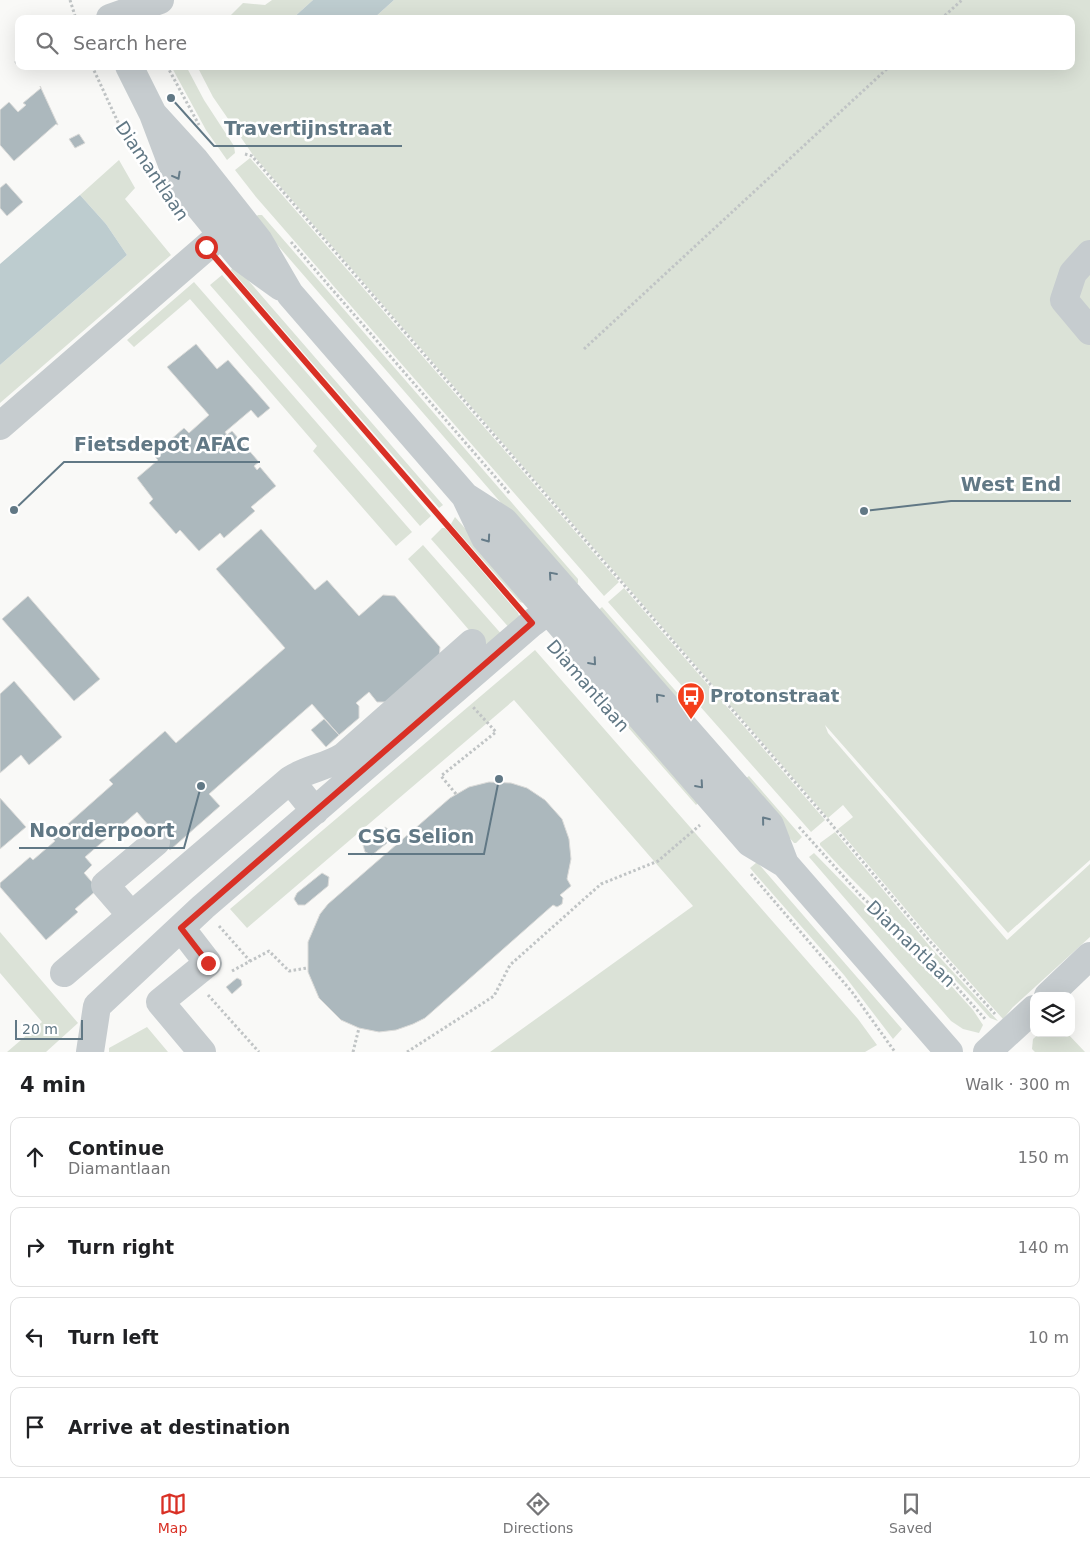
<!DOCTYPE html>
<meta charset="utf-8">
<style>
:root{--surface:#fff;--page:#f2f2f2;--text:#202124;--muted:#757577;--line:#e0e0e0;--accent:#d93025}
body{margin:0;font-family:"DejaVu Sans",sans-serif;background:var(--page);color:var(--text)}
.controls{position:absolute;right:15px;bottom:15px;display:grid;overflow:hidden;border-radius:10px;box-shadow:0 5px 20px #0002}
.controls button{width:45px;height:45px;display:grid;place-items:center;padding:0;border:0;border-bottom:1px solid var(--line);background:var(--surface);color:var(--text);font:25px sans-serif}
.scale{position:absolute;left:15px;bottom:12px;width:68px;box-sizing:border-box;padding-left:5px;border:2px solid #617885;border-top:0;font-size:14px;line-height:18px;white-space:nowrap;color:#617885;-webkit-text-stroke:4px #fff;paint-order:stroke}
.stop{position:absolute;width:15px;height:15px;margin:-11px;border:4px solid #d93025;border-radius:50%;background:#fff}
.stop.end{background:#d93025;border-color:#fff;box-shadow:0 1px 5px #0008}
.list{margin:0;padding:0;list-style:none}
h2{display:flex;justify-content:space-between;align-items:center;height:65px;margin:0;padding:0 20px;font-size:21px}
h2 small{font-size:16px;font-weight:400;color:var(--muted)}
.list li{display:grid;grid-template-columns:32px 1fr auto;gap:15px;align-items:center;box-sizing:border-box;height:80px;margin:0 10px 10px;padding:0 10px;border:1px solid var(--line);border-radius:10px}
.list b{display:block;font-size:19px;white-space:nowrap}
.list p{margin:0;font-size:16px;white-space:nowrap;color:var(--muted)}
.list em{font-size:16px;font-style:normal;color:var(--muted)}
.icon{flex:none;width:28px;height:28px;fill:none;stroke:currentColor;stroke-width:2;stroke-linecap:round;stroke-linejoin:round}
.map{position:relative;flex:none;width:1090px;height:1052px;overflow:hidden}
.search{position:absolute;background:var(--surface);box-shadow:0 5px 20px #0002;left:15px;right:15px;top:15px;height:55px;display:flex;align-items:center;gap:12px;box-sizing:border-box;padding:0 18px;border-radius:10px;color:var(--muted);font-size:19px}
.sheet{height:425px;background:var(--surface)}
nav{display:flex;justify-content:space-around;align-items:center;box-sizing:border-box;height:70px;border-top:1px solid var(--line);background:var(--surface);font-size:14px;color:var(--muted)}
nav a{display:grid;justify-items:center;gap:2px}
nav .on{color:var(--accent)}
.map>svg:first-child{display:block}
.green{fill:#dbe2d7}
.water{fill:#bdcccf}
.building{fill:#acb8bd;stroke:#dbdbd9}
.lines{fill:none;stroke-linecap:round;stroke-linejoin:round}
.path{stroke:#c0c4c5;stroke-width:3;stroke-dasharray:2.5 2.5;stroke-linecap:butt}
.minor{stroke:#c6cccf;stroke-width:28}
.oneway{stroke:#667c89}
.route{stroke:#d93025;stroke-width:6}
.labels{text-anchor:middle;stroke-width:5;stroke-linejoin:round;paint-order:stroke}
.street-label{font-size:18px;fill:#617885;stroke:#fff}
.poi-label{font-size:18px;font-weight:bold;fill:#617885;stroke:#fff;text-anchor:start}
.leader{fill:none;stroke:#617885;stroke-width:2}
.callout-dot{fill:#617885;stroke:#fff;stroke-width:2}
.callout-label{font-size:19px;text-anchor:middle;font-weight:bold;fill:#617885;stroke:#fff;stroke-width:5;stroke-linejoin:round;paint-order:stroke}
</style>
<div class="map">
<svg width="1090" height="1052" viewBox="0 0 1090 1052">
<rect width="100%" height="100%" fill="#f9f9f7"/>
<path class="green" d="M 272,0 L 313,0 L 292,19 L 227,19 L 243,3 L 265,5 Z
M 394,0 L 1090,0 L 1090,860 L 1008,933 L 825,725 L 828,733 L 1007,940 L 1090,864 L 1090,937 L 1013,1007 L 1003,1019 L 931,939 L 838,829 L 853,817 L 843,805 L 828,818 L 253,155 L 213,97 L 197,66 L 1071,66 L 1071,19 L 373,19 Z
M 171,66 L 186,66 L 204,100 L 234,146 L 235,153 L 227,160 L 206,130 Z
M 250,158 L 619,582 L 604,596 L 256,197 L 235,170 Z
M 119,160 L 135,188 L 125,199 L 171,255 L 0,403 L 0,365 L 127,255 L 106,224 L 80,195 Z
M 258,215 L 262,215 L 578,579 L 578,583 L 574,587 L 254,218 Z
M 234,264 L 443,505 L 439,508 L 231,270 Z
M 222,275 L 431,516 L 420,526 L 210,285 Z
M 194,282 L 412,532 L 396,546 L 313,451 L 317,446 L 190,299 L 134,347 L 127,340 Z
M 455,517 L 518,588 L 523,603 L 520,602 L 451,524 Z
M 442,528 L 445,528 L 518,613 L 520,618 L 511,630 L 431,539 Z
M 423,545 L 504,637 L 487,651 L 408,559 Z
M 624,588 L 825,820 L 811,832 L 608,602 Z
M 602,607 L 695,713 L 687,720 L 594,614 Z
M 564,640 L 702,799 L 696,805 L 557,646 Z
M 535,650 L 858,1019 L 877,1045 L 865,1052 L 490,1052 L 693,906 L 514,700 L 247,928 L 230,909 Z
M 749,776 L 802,837 L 796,843 L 794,843 L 741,782 Z
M 835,832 L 933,950 L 998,1021 L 990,1018 C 937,956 874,906 820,845 L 820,843 Z
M 814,853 L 865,905 L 946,980 L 973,1010 L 983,1025 L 979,1033 L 963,1029 L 951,1021 L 809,857 Z
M 757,862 L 902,1029 L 893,1039 L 844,975 L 750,868 Z
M 0,932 L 78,1023 L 46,1052 L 7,1052 L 42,1022 L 0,973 Z
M 147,1027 L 168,1052 L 109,1052 L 109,1048 Z
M 1040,1033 L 1067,1033 L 1085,1052 L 1035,1052 L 1032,1049 L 1033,1039 Z"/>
<path class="water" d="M 313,0 L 394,0 L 373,19 L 292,19 Z
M 80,195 L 106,224 L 127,255 L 0,365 L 0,264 Z"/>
<path class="building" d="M 40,86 L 58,125 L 56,124 L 14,161 L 0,145 L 0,110 L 9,102 L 18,112 L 26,105 L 23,103 L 41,88 Z
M 79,134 L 85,143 L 75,148 L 69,139 Z
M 6,183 L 23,202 L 7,216 L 0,208 L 0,188 Z
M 196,344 L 217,369 L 228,360 L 270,408 L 258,418 L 251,410 L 225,432 L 227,435 L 232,431 L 259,462 L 254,466 L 257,470 L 260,467 L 276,486 L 251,507 L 255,511 L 224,538 L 220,533 L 199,551 L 180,530 L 176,534 L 149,503 L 153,499 L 137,478 L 158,460 L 153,455 L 184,428 L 189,433 L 209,415 L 167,367 Z
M 261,529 L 315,590 L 327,580 L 359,616 L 383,595 L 395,596 L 440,647 L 439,659 L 389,702 L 377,702 L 369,692 L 356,703 L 359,706 L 359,718 L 339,735 L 312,704 L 209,794 L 220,806 L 170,850 L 137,812 L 85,857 L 92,865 L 84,873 L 98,889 L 75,909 L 78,912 L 46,940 L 0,887 L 0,883 L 30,857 L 33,860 L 55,841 L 52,838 L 113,784 L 109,780 L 165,731 L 176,743 L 285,648 L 216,569 Z
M 28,596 L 100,679 L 74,701 L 2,619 Z
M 14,681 L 62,737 L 29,765 L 21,755 L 0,773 L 0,694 Z
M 324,719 L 339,735 L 326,747 L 311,730 Z
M 489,782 L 511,783 L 527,788 L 545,800 L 562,819 L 569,839 L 571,859 L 567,879 L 571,886 L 560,895 L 563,898 L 562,904 L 557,907 L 553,905 L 425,1018 L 413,1024 L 396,1030 L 379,1032 L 359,1028 L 341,1020 L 319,998 L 308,972 L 308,942 L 320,914 L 328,904 L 450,798 L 469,787 Z
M 0,798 L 26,827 L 0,849 Z
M 385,827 L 392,832 L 392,839 L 372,855 L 365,852 L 363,845 L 366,842 Z
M 322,873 L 329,877 L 328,886 L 305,905 L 298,905 L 294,899 L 297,893 Z
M 237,978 L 241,980 L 242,985 L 232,994 L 226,987 Z"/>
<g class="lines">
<path class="path" d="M 70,0 L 76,19
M 941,19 L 962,0
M 15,63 L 19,61
M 92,66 L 122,131 L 143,162
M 167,66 L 199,125
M 245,154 L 252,156 L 827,819 L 926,937 L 995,1014
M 291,242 L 510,494
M 251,298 L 452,532
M 584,349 L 890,66
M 456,794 L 441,776 L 496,732 L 473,707
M 799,827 L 862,897 L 937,965 L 986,1020
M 751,874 L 852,992 L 895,1052
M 219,926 L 250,961
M 232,971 L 269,951 L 289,971 L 307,968
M 208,995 L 259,1052
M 353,1052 L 359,1028
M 407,1052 L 494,996 L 510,965 L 601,884 L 658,861 L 700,825"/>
<path class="minor" d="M 110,18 L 160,0
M 129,66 L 153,114 L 176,175 L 196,203 L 241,258 L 281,287
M 153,114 L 195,160 L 259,241 L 290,294 L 465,496 L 485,538 L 750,843 L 785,864 L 949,1052
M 1090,254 L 1073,273 L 1064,300 L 1090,331
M 0,426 L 240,218
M 465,496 L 504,521 L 770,825 L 785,864
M 290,780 C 308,768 325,768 344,756 L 472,643
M 131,915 L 105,885 L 156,842
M 181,928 L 208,963 L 160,1002 L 202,1052
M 64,973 L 290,780 L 315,811
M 1048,996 L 1090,956
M 90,1052 L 97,1006 L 203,907 L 532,623 L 569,595
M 987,1052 L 1034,1009"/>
</g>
<defs><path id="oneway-chevron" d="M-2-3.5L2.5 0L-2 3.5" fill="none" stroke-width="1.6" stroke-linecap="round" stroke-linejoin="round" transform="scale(1.25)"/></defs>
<g class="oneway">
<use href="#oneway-chevron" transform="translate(177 176) rotate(61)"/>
<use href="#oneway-chevron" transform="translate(487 539) rotate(55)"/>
<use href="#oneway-chevron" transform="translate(552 575) rotate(-131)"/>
<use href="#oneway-chevron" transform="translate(593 662) rotate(49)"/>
<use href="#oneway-chevron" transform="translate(659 697) rotate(-131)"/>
<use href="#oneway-chevron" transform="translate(700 785) rotate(49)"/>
<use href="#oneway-chevron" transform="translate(765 820) rotate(-129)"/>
</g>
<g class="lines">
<path class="route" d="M 206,247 L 532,623 L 181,928 L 208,963"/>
</g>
<defs>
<g id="bus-pin" transform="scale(1.4375)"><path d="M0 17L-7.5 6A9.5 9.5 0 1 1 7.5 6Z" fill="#f43f1c" stroke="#fff"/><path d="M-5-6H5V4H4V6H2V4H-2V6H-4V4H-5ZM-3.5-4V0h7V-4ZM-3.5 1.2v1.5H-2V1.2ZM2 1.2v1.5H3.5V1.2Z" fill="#fff"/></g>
</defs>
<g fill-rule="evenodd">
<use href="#bus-pin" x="691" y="696"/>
</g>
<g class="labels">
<g class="street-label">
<text transform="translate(152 171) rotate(56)" y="6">Diamantlaan</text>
<text transform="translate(588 686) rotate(49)" y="6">Diamantlaan</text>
<text transform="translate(911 944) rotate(44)" y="6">Diamantlaan</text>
</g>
<g class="poi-label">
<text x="710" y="702">Protonstraat</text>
</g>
</g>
<path class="leader" d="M171 98L214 146H402M14 510L64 462H260M864 511L951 501H1071M201 786L184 848H19M499 779L484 854H348"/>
<g class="callout-dot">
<circle cx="171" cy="98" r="5"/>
<circle cx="14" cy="510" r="5"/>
<circle cx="864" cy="511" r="5"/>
<circle cx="201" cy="786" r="5"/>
<circle cx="499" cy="779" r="5"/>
</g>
<g class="callout-label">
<text x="308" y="135">Travertijnstraat</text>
<text x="162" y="451">Fietsdepot AFAC</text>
<text x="1011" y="491">West End</text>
<text x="102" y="837">Noorderpoort</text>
<text x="416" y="843">CSG Selion</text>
</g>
</svg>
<div class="controls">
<button><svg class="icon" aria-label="layers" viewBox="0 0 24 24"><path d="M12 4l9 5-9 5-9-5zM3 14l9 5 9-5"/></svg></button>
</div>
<div class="scale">20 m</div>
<div class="stop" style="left:206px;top:247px"></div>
<div class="stop end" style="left:208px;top:963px"></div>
<div class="search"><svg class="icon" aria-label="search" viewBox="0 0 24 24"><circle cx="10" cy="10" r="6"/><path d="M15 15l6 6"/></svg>Search here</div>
</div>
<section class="sheet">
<h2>4 min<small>Walk · 300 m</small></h2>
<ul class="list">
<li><svg class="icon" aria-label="ahead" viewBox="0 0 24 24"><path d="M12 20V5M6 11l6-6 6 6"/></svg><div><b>Continue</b><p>Diamantlaan</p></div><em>150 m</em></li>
<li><svg class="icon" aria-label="right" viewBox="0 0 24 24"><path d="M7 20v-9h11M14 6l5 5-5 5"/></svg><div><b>Turn right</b></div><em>140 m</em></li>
<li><svg class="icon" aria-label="left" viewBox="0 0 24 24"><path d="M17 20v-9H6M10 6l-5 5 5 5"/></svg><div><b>Turn left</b></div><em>10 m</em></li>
<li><svg class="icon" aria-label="arrive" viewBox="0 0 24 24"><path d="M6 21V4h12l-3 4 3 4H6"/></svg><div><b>Arrive at destination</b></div></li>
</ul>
</section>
<nav>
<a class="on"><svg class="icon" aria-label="map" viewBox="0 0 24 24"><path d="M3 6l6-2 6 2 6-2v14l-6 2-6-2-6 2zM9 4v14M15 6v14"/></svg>Map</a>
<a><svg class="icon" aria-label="directions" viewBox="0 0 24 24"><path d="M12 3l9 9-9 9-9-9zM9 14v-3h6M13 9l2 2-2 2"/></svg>Directions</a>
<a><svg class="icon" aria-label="saved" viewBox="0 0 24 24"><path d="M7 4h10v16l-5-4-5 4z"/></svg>Saved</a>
</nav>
